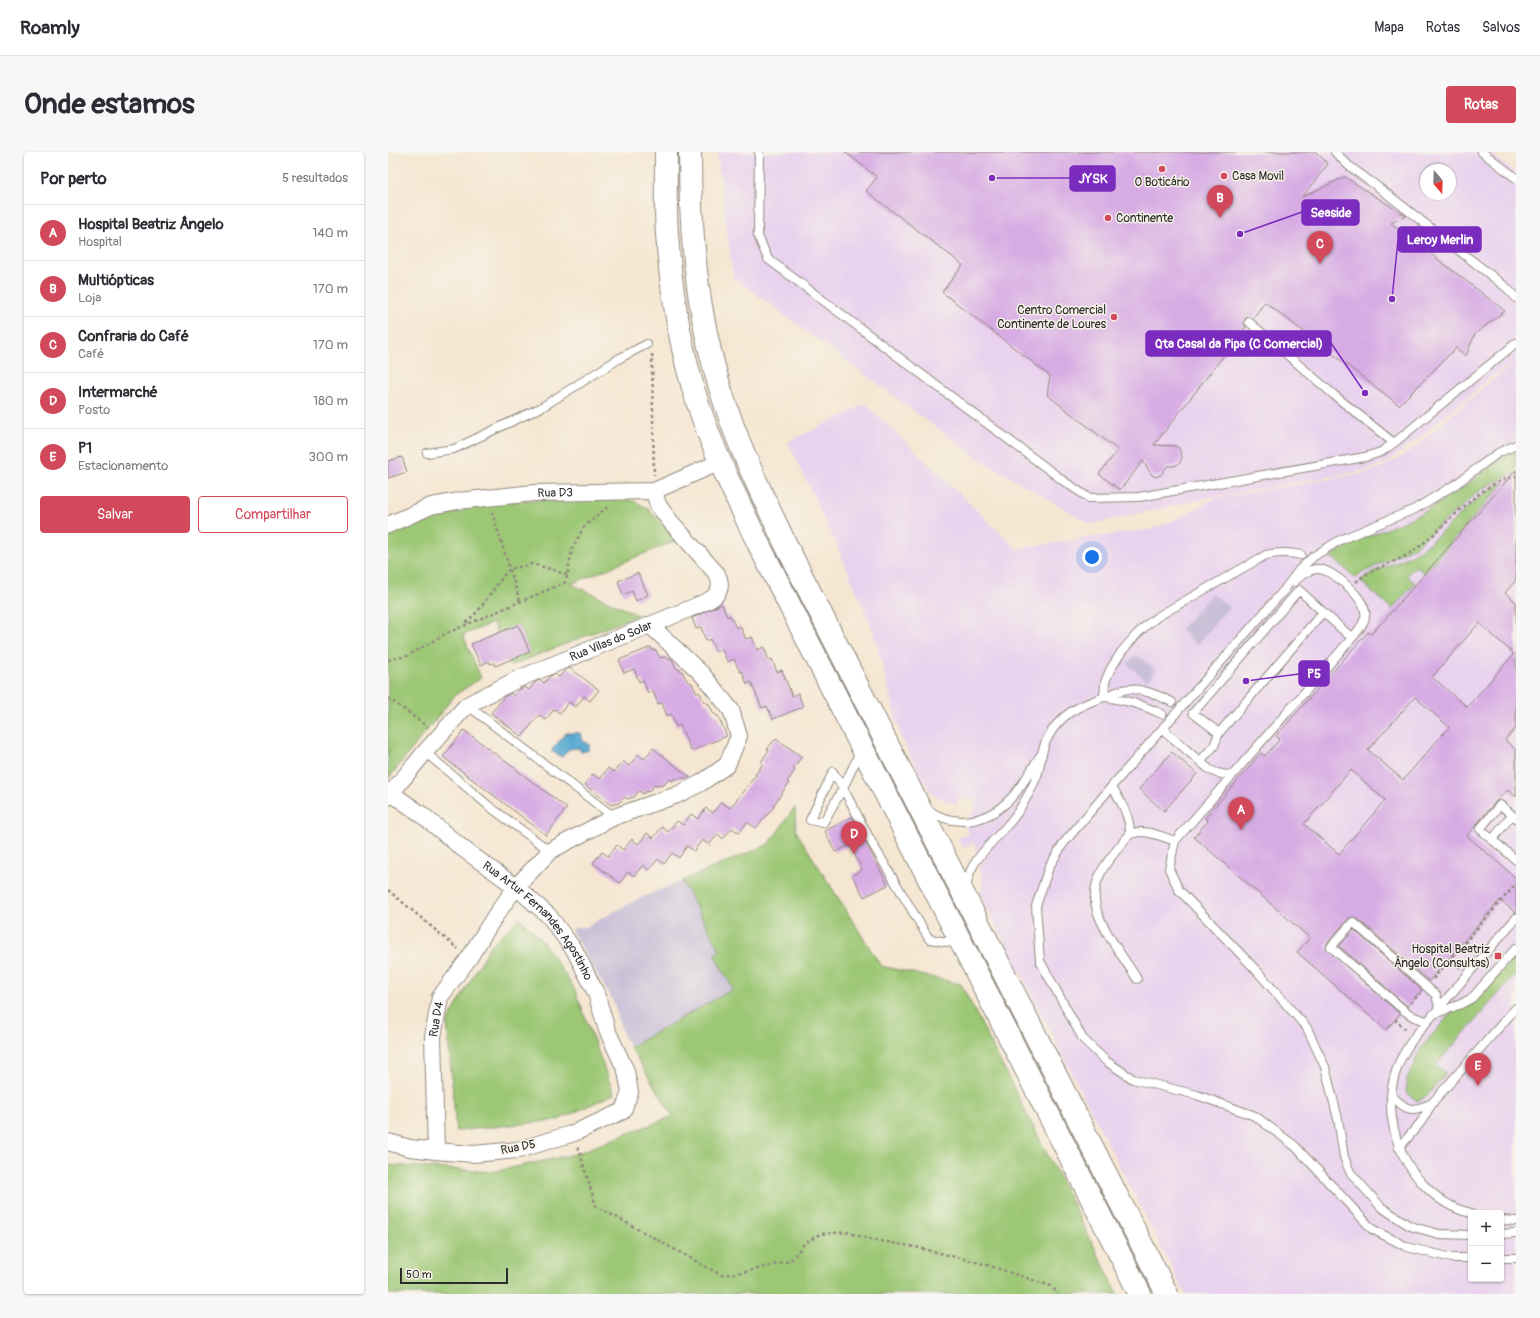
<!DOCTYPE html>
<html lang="pt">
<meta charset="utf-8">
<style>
:root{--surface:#fff;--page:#f7f7f7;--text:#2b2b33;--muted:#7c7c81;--line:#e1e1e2;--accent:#d1495b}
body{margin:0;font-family:Pangolin,sans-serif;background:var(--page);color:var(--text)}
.controls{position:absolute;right:12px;bottom:12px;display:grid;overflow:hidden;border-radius:4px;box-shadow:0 1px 3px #0004}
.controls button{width:36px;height:36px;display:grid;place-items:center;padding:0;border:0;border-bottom:1px solid var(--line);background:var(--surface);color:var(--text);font:20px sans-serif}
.compass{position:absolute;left:1032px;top:12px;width:36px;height:36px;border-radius:50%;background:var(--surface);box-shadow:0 1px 3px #0004;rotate:161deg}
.scale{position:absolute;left:12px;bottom:10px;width:108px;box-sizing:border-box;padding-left:4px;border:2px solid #2b2b2b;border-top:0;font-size:11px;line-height:14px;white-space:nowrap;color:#2b2b2b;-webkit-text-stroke:3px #f7f3e8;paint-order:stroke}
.you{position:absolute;left:704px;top:405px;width:14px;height:14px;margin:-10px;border:3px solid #fff;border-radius:50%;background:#1a73e8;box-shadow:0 0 0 6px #1a73e833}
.badge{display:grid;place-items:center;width:26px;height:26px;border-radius:50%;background:var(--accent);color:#fff;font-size:13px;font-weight:700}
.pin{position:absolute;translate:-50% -33px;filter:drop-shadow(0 1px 2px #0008)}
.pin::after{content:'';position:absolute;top:21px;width:14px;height:12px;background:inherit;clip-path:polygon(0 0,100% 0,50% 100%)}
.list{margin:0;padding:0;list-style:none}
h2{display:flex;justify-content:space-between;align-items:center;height:52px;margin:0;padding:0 16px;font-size:17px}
h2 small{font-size:13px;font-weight:400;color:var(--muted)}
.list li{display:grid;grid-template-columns:26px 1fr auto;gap:12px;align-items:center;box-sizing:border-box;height:56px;padding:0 16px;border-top:1px solid var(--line)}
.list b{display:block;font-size:15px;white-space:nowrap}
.list p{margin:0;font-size:13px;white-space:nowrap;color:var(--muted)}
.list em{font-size:13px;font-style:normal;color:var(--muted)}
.actions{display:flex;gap:8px;padding:12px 16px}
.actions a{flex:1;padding:9px 0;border:1px solid var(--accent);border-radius:4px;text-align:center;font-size:14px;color:var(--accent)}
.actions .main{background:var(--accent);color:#fff}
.map{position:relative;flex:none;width:1128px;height:1142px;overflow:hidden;border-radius:4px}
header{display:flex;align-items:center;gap:24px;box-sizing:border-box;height:56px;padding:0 20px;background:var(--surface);border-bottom:1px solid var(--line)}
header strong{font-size:19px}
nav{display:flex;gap:22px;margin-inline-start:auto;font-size:14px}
.intro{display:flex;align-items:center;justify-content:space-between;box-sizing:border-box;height:96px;padding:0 24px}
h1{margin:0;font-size:28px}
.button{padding:10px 18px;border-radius:4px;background:var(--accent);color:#fff;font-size:14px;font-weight:700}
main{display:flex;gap:24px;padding:0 24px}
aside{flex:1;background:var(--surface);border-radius:4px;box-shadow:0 1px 3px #0004}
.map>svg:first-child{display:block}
.built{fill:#e9d2ee;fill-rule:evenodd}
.industrial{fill:#c9bfd7}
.green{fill:#9cc774;stroke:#647950}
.water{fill:#54a8d0;stroke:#406a7e}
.building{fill:#d7abe4;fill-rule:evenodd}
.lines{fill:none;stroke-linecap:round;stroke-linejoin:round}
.lane-casing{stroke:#90887e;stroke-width:10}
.street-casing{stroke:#90887e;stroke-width:18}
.secondary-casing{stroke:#90887e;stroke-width:24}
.path{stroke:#90887e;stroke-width:2.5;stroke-dasharray:3 3;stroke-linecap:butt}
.lane{stroke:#fff;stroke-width:8}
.street{stroke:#fff;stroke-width:16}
.secondary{stroke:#fff;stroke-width:22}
.poi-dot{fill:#d1495b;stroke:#f7f3e8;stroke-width:1.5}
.labels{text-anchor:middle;stroke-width:3;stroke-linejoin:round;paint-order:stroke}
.poi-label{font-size:12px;fill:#2b2b2b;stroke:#f7f3e8;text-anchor:start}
.street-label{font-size:12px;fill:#2b2b2b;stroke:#f7f3e8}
.leader{fill:none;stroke:#7b2cbf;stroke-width:1.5}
.callout-dot{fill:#7b2cbf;stroke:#f7f3e8;stroke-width:1.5}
.callout{fill:#7b2cbf;stroke:#7b2cbf;stroke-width:1.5}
.callout-label{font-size:13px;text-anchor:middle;font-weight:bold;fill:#fff}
</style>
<header>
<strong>Roamly</strong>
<nav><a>Mapa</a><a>Rotas</a><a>Salvos</a></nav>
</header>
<div class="intro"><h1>Onde estamos</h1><a class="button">Rotas</a></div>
<main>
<aside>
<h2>Por perto<small>5 resultados</small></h2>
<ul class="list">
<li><span class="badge">A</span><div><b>Hospital Beatriz Ângelo</b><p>Hospital</p></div><em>140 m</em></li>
<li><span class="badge">B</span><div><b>Multiópticas</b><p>Loja</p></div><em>170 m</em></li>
<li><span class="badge">C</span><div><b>Confraria do Café</b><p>Café</p></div><em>170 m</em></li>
<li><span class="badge">D</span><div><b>Intermarché</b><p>Posto</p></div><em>180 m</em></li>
<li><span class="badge">E</span><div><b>P1</b><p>Estacionamento</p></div><em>300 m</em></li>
</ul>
<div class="actions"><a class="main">Salvar</a><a>Compartilhar</a></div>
</aside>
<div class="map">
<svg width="1128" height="1142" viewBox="0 0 1128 1142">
<rect width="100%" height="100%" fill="#f7f3e8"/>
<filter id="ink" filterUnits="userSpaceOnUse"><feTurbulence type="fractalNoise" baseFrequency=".025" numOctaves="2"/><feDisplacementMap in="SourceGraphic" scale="8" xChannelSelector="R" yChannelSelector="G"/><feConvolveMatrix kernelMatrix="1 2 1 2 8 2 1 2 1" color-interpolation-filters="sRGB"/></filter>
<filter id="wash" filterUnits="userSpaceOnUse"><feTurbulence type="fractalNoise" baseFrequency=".012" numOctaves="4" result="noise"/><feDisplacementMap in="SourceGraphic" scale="16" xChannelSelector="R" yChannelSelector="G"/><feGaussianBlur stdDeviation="0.9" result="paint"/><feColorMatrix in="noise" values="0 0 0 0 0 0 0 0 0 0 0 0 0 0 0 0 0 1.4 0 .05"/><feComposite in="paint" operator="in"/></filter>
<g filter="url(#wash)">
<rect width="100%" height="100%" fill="#f5e6d1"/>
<path class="built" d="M 329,0 L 1101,0 L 1128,21 L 1128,210 L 1105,223 L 1030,287 L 998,311 L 979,318 L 824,345 L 703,372 L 591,307 L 345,125 ZM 1038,18 L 1062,18 L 1062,42 L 1038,42 Z
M 1128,211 L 1128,1142 L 799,1142 L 793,1134 L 595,748 L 593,741 L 595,726 L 591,716 L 594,711 L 585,691 L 574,696 L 570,686 L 581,682 L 577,674 L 587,656 L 587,651 L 589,651 L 588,646 L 570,647 L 570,653 L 558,649 L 546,643 L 540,636 L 531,622 L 513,585 L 484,475 L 450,396 L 400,290 L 456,263 L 477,251 L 629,397 L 699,386 L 760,378 L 782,370 L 828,346 L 978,321 L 992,316 L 1015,304 L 1025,297 L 1105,227 ZM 1083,1061 L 1113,1061 L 1113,1127 L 1083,1127 Z"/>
<path class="industrial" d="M 824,441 L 841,455 L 809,493 L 792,478 Z
M 748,502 L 768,518 L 759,529 L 739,512 Z
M 294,729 L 332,800 L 326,802 L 345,837 L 242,895 L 236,886 L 226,851 L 183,778 L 189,775 L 198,775 L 250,747 Z"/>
<path class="green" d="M 1128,300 L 1128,322 L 1125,321 L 1094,337 L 1026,395 L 974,421 L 968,426 L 948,409 L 941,405 L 971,388 L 1010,372 L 1042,357 L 1083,330 L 1115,305 Z
M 1116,330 L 1117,330 L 1036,421 L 1028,414 L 1019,423 L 1027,431 L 1004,457 L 972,429 C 983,418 1010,411 1024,403 C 1051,387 1070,361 1095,343 C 1102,338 1108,333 1116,330 Z
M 233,346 L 248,350 L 259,356 L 289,388 L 183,432 L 250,463 L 122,514 L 105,471 L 75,483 L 93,526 L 67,543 L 0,627 L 0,382 C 18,374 36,365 54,361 C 112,346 174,347 233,346 Z
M 407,655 L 408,679 L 493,814 L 573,832 L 730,1142 L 0,1142 L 0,1013 L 104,1020 L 187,1002 L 285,964 L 242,895 L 345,837 L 326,802 L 332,799 L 294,729 L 381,692 Z
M 132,766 L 154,789 L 186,836 L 226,942 L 170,968 L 68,979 L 59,871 L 102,794 Z
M 1128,803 L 1128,822 L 1048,913 L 1058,922 L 1038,945 L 1029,949 L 1018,940 L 1019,928 L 1033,896 L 1063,861 L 1092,845 Z"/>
<path class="water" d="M 178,581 L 192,581 L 195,589 L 201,592 L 201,598 L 193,600 L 191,596 L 181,597 L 174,605 L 163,599 Z"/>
<g id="blocks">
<path class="building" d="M 457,0 L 928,0 L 940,12 L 914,45 L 957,25 L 1018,64 L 1003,71 L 1117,159 L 1087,182 L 1078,204 L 1068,196 L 1011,253 L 877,150 L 865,166 L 860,165 L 857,167 L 856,171 L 858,175 L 766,293 L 787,294 L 791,296 L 794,305 L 793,309 L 790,312 L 786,314 L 779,314 L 773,323 L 767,325 L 764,323 L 755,309 L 732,338 L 711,322 L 730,298 L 659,243 L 662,224 L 554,140 L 575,113 L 478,39 L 489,25 Z
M 14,305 L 19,320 L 0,326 L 0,309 Z
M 1128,318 L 1128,428 L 1117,441 L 1128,450 L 1128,576 L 1117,588 L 1128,598 L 1128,645 L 1120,638 L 1108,649 L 1079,684 L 1128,726 L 1128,761 L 1112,748 L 1041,829 L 969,766 L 964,765 L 961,766 L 939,791 L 938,796 L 1012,862 L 998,878 L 909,800 L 922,786 L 806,685 L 820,669 L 817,666 L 873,601 L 877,604 L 892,587 L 888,584 L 980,480 L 983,482 L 998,466 ZM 1091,471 L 1126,502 L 1079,555 L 1044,525 ZM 1027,545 L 1061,575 L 1015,628 L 980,598 ZM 963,618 L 997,648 L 951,702 L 916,672 Z
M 250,421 L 260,443 L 248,449 L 244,439 L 235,443 L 230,429 Z
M 334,452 L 339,465 L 342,463 L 348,476 L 352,474 L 358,487 L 364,485 L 369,498 L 376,495 L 381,508 L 384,507 L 389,520 L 394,518 L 404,544 L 410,541 L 415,555 L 385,567 L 379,554 L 374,556 L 363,530 L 359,532 L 354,519 L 352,520 L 346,507 L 339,510 L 334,497 L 328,500 L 322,487 L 318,489 L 313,475 L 308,477 L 304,466 Z
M 130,473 L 142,500 L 107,514 L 106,511 L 102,512 L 101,509 L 93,513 L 83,492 Z
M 263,495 L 264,498 L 268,498 L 272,506 L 276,505 L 284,507 L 288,516 L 294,519 L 299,529 L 304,531 L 308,540 L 312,541 L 316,550 L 321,552 L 326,562 L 330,564 L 339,584 L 303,599 L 292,573 L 288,575 L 283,562 L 279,564 L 274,551 L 270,552 L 265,539 L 260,541 L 255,528 L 251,530 L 246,517 L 236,521 L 231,508 Z
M 182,516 L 211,538 L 202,549 L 196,544 L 188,555 L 181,550 L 172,561 L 166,557 L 158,568 L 151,563 L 134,585 L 103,561 L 116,545 L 123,541 L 126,544 L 132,537 L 137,535 L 141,538 L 147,530 L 152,528 L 156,531 L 162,524 L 167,522 L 171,525 L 177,518 Z
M 76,578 L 179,656 L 158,683 L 55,605 Z
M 388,586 L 414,605 L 405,616 L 407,618 L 399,630 L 401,631 L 385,654 L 386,655 L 368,676 L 359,670 L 351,681 L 344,676 L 335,687 L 330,682 L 321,693 L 314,688 L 306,699 L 299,694 L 291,706 L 284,701 L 276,712 L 270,707 L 261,718 L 255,713 L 246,724 L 240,720 L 232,731 L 205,711 L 214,700 L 220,704 L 229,693 L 235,698 L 244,687 L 250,692 L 259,681 L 265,686 L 274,675 L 280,680 L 289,669 L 295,673 L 303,662 L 310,667 L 318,656 L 325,661 L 333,650 L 342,656 L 368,623 L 367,623 L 375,611 L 373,610 L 381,598 L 379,597 Z
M 265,596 L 302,625 L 286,627 L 285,629 L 281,627 L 276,633 L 268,634 L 266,633 L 262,639 L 257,640 L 255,642 L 251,639 L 246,645 L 239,647 L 237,645 L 231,651 L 223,653 L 197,633 L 205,622 L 212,627 L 220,616 L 226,620 L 235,609 L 241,614 L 250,602 L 256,607 Z
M 784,600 L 809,622 L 776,659 L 751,637 Z
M 464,665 L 500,733 L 476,745 L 464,723 L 474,718 L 462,693 L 447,700 L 437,679 Z
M 966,778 L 1034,838 L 1019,854 L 951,794 Z"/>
</g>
</g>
<g filter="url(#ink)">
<use href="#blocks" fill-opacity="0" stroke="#90887e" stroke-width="1"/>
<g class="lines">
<g class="lane-casing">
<path id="lane" d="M 371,0 L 370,84 L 380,107 L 677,330 L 701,346 L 751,345 L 977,305 L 993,300 L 1006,291 L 1128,191
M 947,0 L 961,14 L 994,38 L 1119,136 L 1128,146
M 1094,0 L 1128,26
M 861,170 L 946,243 L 1006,291
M 39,301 L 66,297 L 154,255 L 232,206 L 259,192
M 906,430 C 913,424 920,417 930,417 C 945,417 981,449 977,465 C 976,473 969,480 964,486 L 787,689 L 781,717 L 791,738 L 868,818 L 919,876 L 937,915 L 950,967 L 956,1005 L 962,1020 L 993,1055 L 1022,1074 L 1051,1082 L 1083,1083
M 911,438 L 935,460 L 831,581 L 805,561 Z
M 935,460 L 964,486
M 716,545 L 717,530 L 722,518 L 734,499 L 749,482 L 760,472 L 769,465 L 816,438 L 878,403 C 890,400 900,400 913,403
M 717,545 C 741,549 752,552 774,562
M 79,553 L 226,665
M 776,574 L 780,582 L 822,618 L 829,621 L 844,624
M 37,600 L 102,655 L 162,699
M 472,600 L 455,636 L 484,691 L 541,787 L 571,792
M 812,609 L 826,594 L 831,581
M 445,620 L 455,636 L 435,671 L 422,668 Z
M 724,634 C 733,651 742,663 742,682
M 539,657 C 568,678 601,670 624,645 C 635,633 643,618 652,604
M 1128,666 L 1112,653 L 1092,677 L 1128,708
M 1104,688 L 1124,663
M 578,737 C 579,730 581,721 585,714 C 596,694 619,678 631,658 C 638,647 648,629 651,617 C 653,607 654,597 659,587 C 672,562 690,554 716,545 C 725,542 734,536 744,537 C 759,538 772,544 784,550
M 749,827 C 736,806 717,782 709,759 C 701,733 716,712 733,693 C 735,690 739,684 743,682 C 757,676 774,685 787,689
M 1046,862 L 1073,852 L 1084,846 L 1128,796
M 1038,869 L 1026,865 L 1017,859 L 943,795 L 965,770 L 1048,843 L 1051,855
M 1003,943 C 1020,960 1023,960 1045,951
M 1011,996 L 1033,970 L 1045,950 L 1128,856
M 1083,1061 C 1064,1057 1048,1046 1035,1032 C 1006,1001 995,955 1009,916 C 1013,904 1020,894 1027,884 L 1128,766
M 1113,1068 L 1128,1069
M 1113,1082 L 1128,1081
M 1083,1106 L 1064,1106 L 1019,1095 L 984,1077 L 907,994 L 867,964 L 809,943 L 745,927 L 718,909 L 695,887 L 652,809 L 648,754 L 661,715 L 675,692 L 724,634 L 896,438 L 911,418 L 926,404 L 952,388 L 1027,357 L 1068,332 L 1110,301 L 1128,293
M 1113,1106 L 1128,1106"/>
</g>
<g class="street-casing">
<g id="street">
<path id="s1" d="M 0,373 L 43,354 L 70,349 L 146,341 L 266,339 L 332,310"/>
<path id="s2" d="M 0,639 L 33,662 L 74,696 L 128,735 L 161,764 L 187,799 L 208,841 L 219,878 L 238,919 L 242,940 L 235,959 L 186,981 L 130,998 L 85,1002 L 48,999 L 22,996 L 0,990"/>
<path id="s3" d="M 0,645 L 37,600 L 79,553 L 130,527 L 301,457 C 317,450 340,445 329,422 L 282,369 L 270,353 L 266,339"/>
<path id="s4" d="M 48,999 L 45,885 L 52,845 L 81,806 L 107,764 L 128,735 L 162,699 L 186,686 L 226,665 L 289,643 L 313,631 L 339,613 L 351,584 L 343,558 L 314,522 L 262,473"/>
</g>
</g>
<g class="secondary-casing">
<path id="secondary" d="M 278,0 C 278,27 277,55 279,82 C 283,139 292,197 310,252 C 326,301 349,347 371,393 L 752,1142
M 302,0 C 302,92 310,176 341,263 C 357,309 379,353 400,397 L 779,1142"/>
</g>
<path class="path" d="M 264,202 L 266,323
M 104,360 L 132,450
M 968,430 C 984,416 1005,412 1022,401 C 1055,380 1090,330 1128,324
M 78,471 L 90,459 L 116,423 L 122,417 L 144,412 L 163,417 L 179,423
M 0,508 L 19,504 L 59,481 L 178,430 L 184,397 L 197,373 L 221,354
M 0,546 L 40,575
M 0,738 L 70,797
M 1062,807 L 1072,816
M 1045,827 L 1128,732
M 1023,851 L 1032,841
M 1009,867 L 1008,869 L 1019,878
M 190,995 L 208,1054 L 333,1123 L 356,1120 L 402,1109 L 416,1092 L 432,1082 L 458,1080 L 482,1087 L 527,1095 L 596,1112 L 663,1134 L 670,1142"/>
<use href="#lane" class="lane"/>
<use href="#street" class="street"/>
<use href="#secondary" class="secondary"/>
</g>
</g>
<g class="poi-dot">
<circle cx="774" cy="17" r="4"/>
<circle cx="836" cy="24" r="4"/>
<circle cx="720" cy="66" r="4"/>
<circle cx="726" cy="165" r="4"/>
<rect x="1106" y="800" width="8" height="8" rx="2"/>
</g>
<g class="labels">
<g class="poi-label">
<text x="844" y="28">Casa Movil</text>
<text x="774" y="34" text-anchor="middle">O Boticário</text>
<text x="728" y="70">Continente</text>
<text x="718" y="162" text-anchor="end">Centro Comercial<tspan x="718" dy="14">Continente de Loures</tspan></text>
<text x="1102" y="801" text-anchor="end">Hospital Beatriz<tspan x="1102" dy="14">Ângelo (Consultas)</tspan></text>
</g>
<g class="street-label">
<text dy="4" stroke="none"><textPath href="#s1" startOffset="172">Rua D3</textPath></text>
<text dy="4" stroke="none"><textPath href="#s3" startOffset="279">Rua Vilas do Solar</textPath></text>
<text dy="4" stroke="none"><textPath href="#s2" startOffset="200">Rua Artur Fernandes Agostinho</textPath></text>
<text dy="4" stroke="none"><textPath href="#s4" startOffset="132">Rua D4</textPath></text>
<text transform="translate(130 995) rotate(-11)" y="4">Rua D5</text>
</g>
</g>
<path class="leader" d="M604 26L682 26M852 82L914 60M1004 147L1010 88M977 241L943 191M858 529L911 522"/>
<g class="callout-dot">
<circle cx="604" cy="26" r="4"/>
<circle cx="852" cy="82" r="4"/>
<circle cx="1004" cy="147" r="4"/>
<circle cx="977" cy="241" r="4"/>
<circle cx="858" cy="529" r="4"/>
</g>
<g class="callout">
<rect x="682" y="14" width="45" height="25" rx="4"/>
<rect x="914" y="48" width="57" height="25" rx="4"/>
<rect x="1010" y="75" width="83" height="25" rx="4"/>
<rect x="758" y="179" width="185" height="25" rx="4"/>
<rect x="911" y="509" width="30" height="25" rx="4"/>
</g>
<g class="callout-label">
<text x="705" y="31">JYSK</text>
<text x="943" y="65">Seaside</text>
<text x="1052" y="92">Leroy Merlin</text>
<text x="851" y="196">Qta Casal da Pipa (C Comercial)</text>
<text x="926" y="526">P5</text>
</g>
</svg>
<div class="controls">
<button>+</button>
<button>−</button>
</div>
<svg class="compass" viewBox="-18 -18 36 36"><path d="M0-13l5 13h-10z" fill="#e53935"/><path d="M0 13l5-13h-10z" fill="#7c7c81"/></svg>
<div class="scale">50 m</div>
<div class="you"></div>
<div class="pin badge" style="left:853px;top:678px">A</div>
<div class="pin badge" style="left:832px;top:66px">B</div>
<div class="pin badge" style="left:932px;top:112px">C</div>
<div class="pin badge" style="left:466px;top:702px">D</div>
<div class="pin badge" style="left:1090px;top:934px">E</div>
</div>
</main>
